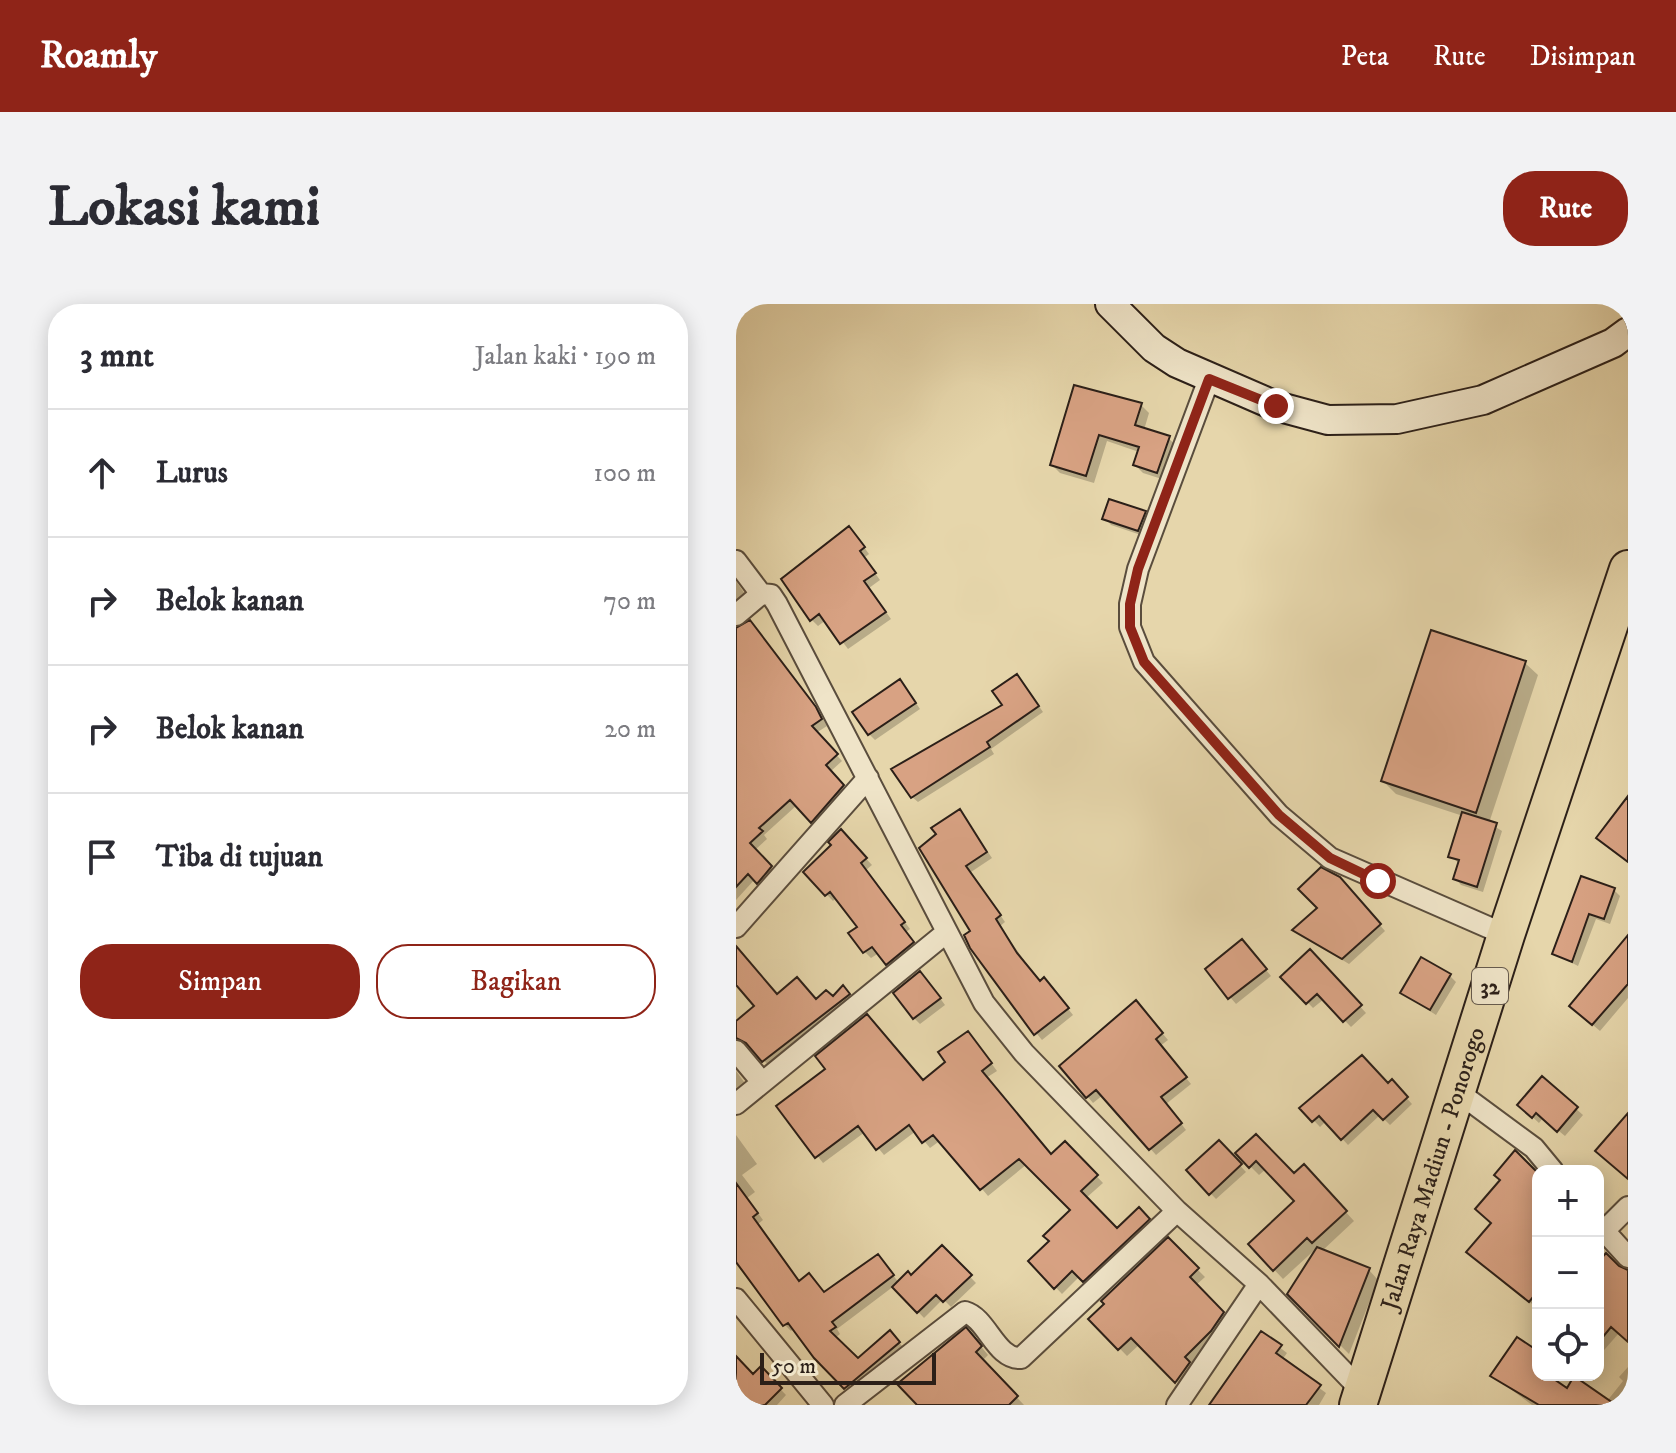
<!DOCTYPE html>
<html lang="id">
<meta charset="utf-8">
<style>
:root{--surface:#fff;--page:#f2f2f3;--text:#2b2b33;--muted:#7c7c81;--line:#e1e1e2;--accent:#8f2418}
body{margin:0;font-family:"IM FELL DW Pica",serif;background:var(--page);color:var(--text)}
.controls{position:absolute;right:24px;bottom:24px;display:grid;overflow:hidden;border-radius:16px;box-shadow:0 4px 20px #0003}
.controls button{width:72px;height:72px;display:grid;place-items:center;padding:0;border:0;border-bottom:2px solid var(--line);background:var(--surface);color:var(--text);font:40px sans-serif}
.scale{position:absolute;left:24px;bottom:20px;width:176px;box-sizing:border-box;padding-left:8px;border:4px solid #2b1f18;border-top:0;font-size:22px;line-height:28px;white-space:nowrap;color:#2b1f18;-webkit-text-stroke:6px #efe4c8;paint-order:stroke}
.stop{position:absolute;width:24px;height:24px;margin:-18px;border:6px solid #8f2418;border-radius:50%;background:#fff}
.stop.end{background:#8f2418;border-color:#fff;box-shadow:0 2px 8px #0008}
.list{margin:0;padding:0;list-style:none}
h2{display:flex;justify-content:space-between;align-items:center;height:104px;margin:0;padding:0 32px;font-size:34px}
h2 small{font-size:26px;font-weight:400;color:var(--muted)}
.list li{display:grid;grid-template-columns:52px 1fr auto;gap:24px;align-items:center;box-sizing:border-box;height:128px;padding:0 32px;border-top:2px solid var(--line)}
.list b{display:block;font-size:30px;white-space:nowrap}
.list em{font-size:26px;font-style:normal;color:var(--muted)}
.actions{display:flex;gap:16px;padding:24px 32px}
.actions a{flex:1;padding:18px 0;border:2px solid var(--accent);border-radius:32px;text-align:center;font-size:28px;color:var(--accent)}
.actions .main{background:var(--accent);color:#fff}
.icon{flex:none;width:44px;height:44px;fill:none;stroke:currentColor;stroke-width:2;stroke-linecap:round;stroke-linejoin:round}
.map{position:relative;flex:none;width:892px;height:1101px;overflow:hidden;border-radius:32px}
header{display:flex;align-items:center;gap:48px;box-sizing:border-box;height:112px;padding:0 40px;background:var(--accent);color:#fff}
header strong{font-size:38px}
nav{display:flex;gap:44px;margin-inline-start:auto;font-size:28px}
.intro{display:flex;align-items:center;justify-content:space-between;box-sizing:border-box;height:192px;padding:0 48px}
h1{margin:0;font-size:56px}
.button{padding:20px 36px;border-radius:32px;background:var(--accent);color:#fff;font-size:28px;font-weight:700}
main{display:flex;gap:48px;padding:0 48px}
aside{flex:1;background:var(--surface);border-radius:32px;box-shadow:0 4px 20px #0003}
.map>svg:first-child{display:block}
.shadow{fill:#0003}
.building{fill:#d8a283;stroke:#2b1f18;stroke-width:2}
.lines{fill:none;stroke-linecap:round;stroke-linejoin:round}
.street-casing{stroke:#5a4d3d;stroke-width:24}
.secondary-casing{stroke:#2b1f18;stroke-width:32}
.highway-casing{stroke:#2b1f18;stroke-width:40}
.street{stroke:#efe4c8;stroke-width:20}
.secondary{stroke:#efe4c8;stroke-width:28}
.highway{stroke:#e6d6ab;stroke-width:36}
.route{stroke:#8f2418;stroke-width:10}
.labels{text-anchor:middle;stroke-width:8;stroke-linejoin:round;paint-order:stroke}
.shield{fill:#efe4c8;stroke:#665a4d;stroke-width:2}
.shield-label{font-size:22px;font-weight:bold;fill:#2b1f18}
.street-label{font-size:24px;fill:#2b1f18;stroke:#efe4c8}
</style>
<header>
<strong>Roamly</strong>
<nav><a>Peta</a><a>Rute</a><a>Disimpan</a></nav>
</header>
<div class="intro"><h1>Lokasi kami</h1><a class="button">Rute</a></div>
<main>
<aside>
<h2>3 mnt<small>Jalan kaki · 190 m</small></h2>
<ul class="list">
<li><svg class="icon" aria-label="ahead" viewBox="0 0 24 24"><path d="M12 20V5M6 11l6-6 6 6"/></svg><div><b>Lurus</b></div><em>100 m</em></li>
<li><svg class="icon" aria-label="right" viewBox="0 0 24 24"><path d="M7 20v-9h11M14 6l5 5-5 5"/></svg><div><b>Belok kanan</b></div><em>70 m</em></li>
<li><svg class="icon" aria-label="right" viewBox="0 0 24 24"><path d="M7 20v-9h11M14 6l5 5-5 5"/></svg><div><b>Belok kanan</b></div><em>20 m</em></li>
<li><svg class="icon" aria-label="arrive" viewBox="0 0 24 24"><path d="M6 21V4h12l-3 4 3 4H6"/></svg><div><b>Tiba di tujuan</b></div></li>
</ul>
<div class="actions"><a class="main">Simpan</a><a>Bagikan</a></div>
</aside>
<div class="map">
<svg width="892" height="1101" viewBox="0 0 892 1101">
<rect width="100%" height="100%" fill="#e6d6ab"/>
<filter id="stains"><feTurbulence type="fractalNoise" baseFrequency=".0025" numOctaves="4"/><feColorMatrix values="0 0 0 0 .2 0 0 0 0 .09 0 0 0 0 .02 0 0 0 .5 -.17"/></filter>
<radialGradient id="worn" r=".72"><stop offset=".6" stop-color="#630" stop-opacity="0"/><stop offset="1" stop-color="#630" stop-opacity=".3"/></radialGradient>
<path class="shadow" d="M 405,101 L 413,109 L 408,126 L 432,134 L 441,142 L 429,176 L 407,169 L 399,161 L 403,148 L 371,137 L 358,179 L 324,169 L 316,161 Z
M 409,209 L 415,215 L 408,232 L 375,221 L 369,214 Z
M 119,231 L 133,250 L 128,254 L 144,276 L 133,284 L 155,315 L 112,345 L 90,316 L 82,322 L 76,316 Z
M 0,277 L 11,293 L 3,299 L 0,296 Z
M 21,327 L 86,412 L 91,422 L 80,429 L 106,457 L 94,468 L 113,489 L 82,524 L 61,501 L 28,531 L 31,535 L 19,546 L 41,570 L 28,584 L 19,575 L 0,596 L 0,334 Z
M 789,359 L 802,371 L 753,519 L 766,527 L 747,588 L 725,581 L 719,574 L 724,560 L 714,552 L 727,512 L 660,490 L 647,477 Z
M 286,378 L 307,408 L 255,445 L 258,450 L 182,498 L 176,493 L 269,402 Z
M 170,384 L 184,405 L 139,436 L 133,430 Z
M 224,507 L 256,554 L 235,568 L 269,618 L 264,622 L 304,679 L 314,682 L 337,711 L 306,736 L 257,676 L 260,674 L 236,627 Z
M 105,528 L 136,561 L 130,566 L 174,625 L 170,628 L 182,645 L 157,666 L 143,649 L 135,654 L 129,648 L 115,630 L 124,623 L 101,593 L 97,597 L 69,568 L 98,541 Z
M 846,575 L 878,586 L 884,592 L 874,620 L 860,615 L 842,662 L 819,650 Z
M 609,581 L 649,627 L 613,660 L 559,627 Z
M 892,634 L 892,694 L 864,727 L 843,709 Z
M 512,644 L 535,672 L 500,700 L 471,666 Z
M 574,648 L 630,709 L 615,723 L 588,695 L 577,704 L 547,673 Z
M 0,663 L 41,692 L 80,698 L 97,694 L 107,684 L 119,697 L 34,763 L 13,741 L 0,743 L 0,719 L 21,702 L 0,677 Z
M 714,672 L 720,678 L 700,711 L 666,689 Z
M 190,675 L 209,701 L 184,720 L 178,714 Z
M 406,705 L 432,736 L 424,742 L 455,780 L 430,800 L 450,826 L 420,851 L 367,791 L 357,799 L 326,762 Z
M 238,736 L 261,767 L 250,774 L 315,852 L 329,839 L 367,879 L 350,894 L 381,927 L 403,906 L 419,923 L 355,983 L 344,972 L 326,990 L 295,957 L 316,937 L 337,906 L 291,860 L 252,892 L 205,836 L 194,844 L 180,827 L 148,851 L 129,828 L 87,859 L 43,802 L 187,778 Z
M 0,767 L 11,782 L 0,795 Z
M 806,775 L 847,811 L 829,832 L 807,814 L 803,819 L 790,807 Z
M 656,778 L 676,800 L 654,821 L 644,811 L 612,841 L 590,817 L 584,823 L 566,804 Z
M 0,831 L 21,860 L 6,871 L 19,888 L 11,894 L 27,916 L 22,920 L 64,979 L 88,990 L 148,959 L 163,979 L 175,974 L 206,944 L 240,979 L 215,1003 L 207,995 L 188,1014 L 158,982 L 101,1025 L 104,1030 L 99,1034 L 121,1057 L 154,1029 L 169,1045 L 116,1090 L 80,1053 L 58,1024 L 55,1027 L 49,1021 L 0,960 Z
M 483,839 L 510,868 L 480,895 L 453,867 Z
M 502,850 L 558,872 L 576,871 L 618,917 L 586,947 L 633,966 L 642,976 L 613,1050 L 553,990 L 584,941 L 547,975 L 514,940 L 561,897 L 530,865 L 523,871 Z
M 802,871 L 802,1002 L 800,1003 L 739,955 Z
M 432,936 L 469,973 L 460,981 L 495,1017 L 482,1035 L 455,1062 L 460,1067 L 448,1085 L 404,1040 L 391,1052 L 355,1015 Z
M 865,949 L 882,964 L 892,1036 L 883,1029 L 862,1053 L 862,952 Z
M 525,1029 L 551,1049 L 546,1056 L 590,1089 L 583,1101 L 486,1101 Z
M 238,1034 L 252,1051 L 246,1057 L 288,1101 L 184,1101 Z
M 802,1049 L 802,1071 L 809,1071 L 831,1086 L 871,1097 L 887,1077 L 883,1073 L 892,1063 L 892,1101 L 796,1101 L 757,1072 Z
M 0,1056 L 17,1073 L 25,1065 L 50,1091 L 41,1101 L 0,1101 Z"/>
<path class="building" d="M 338,81 L 406,99 L 399,121 L 434,132 L 421,169 L 397,161 L 403,143 L 363,131 L 350,172 L 314,161 Z
M 373,195 L 410,207 L 402,227 L 366,215 Z
M 113,222 L 129,243 L 124,247 L 140,269 L 128,277 L 150,308 L 104,340 L 83,310 L 74,317 L 45,275 Z
M 14,316 L 80,403 L 86,415 L 76,422 L 102,450 L 90,461 L 108,481 L 75,519 L 54,496 L 23,524 L 27,527 L 14,539 L 36,562 L 21,580 L 12,570 L 0,583 L 0,324 Z
M 695,326 L 790,357 L 740,509 L 645,477 Z
M 281,370 L 303,402 L 251,438 L 254,443 L 175,494 L 155,465 L 266,401 L 256,387 Z
M 164,375 L 180,399 L 132,431 L 116,408 Z
M 892,492 L 892,558 L 860,534 Z
M 224,505 L 251,548 L 230,562 L 265,611 L 260,615 L 281,649 L 304,677 L 308,673 L 333,704 L 298,731 L 234,644 L 228,631 L 234,627 L 183,544 L 200,530 L 195,524 Z
M 726,508 L 761,519 L 741,583 L 717,575 L 723,556 L 712,553 Z
M 105,525 L 131,554 L 125,559 L 169,618 L 165,621 L 178,638 L 150,661 L 136,643 L 127,649 L 112,629 L 121,623 L 94,588 L 89,592 L 67,568 L 95,541 L 92,538 Z
M 585,563 L 604,573 L 645,620 L 606,655 L 556,626 L 581,604 L 562,585 Z
M 845,572 L 879,584 L 868,615 L 853,610 L 836,658 L 816,650 Z
M 892,631 L 892,680 L 856,721 L 833,702 Z
M 506,635 L 531,665 L 492,695 L 469,665 Z
M 0,642 L 41,690 L 61,673 L 80,695 L 90,686 L 97,692 L 107,681 L 114,690 L 26,758 L 10,739 L 0,734 L 0,717 L 18,702 L 0,681 Z
M 574,645 L 626,701 L 607,718 L 581,690 L 570,700 L 544,673 Z
M 685,653 L 715,670 L 694,706 L 664,689 Z
M 184,667 L 205,694 L 177,715 L 157,689 Z
M 400,696 L 427,729 L 420,735 L 451,773 L 425,793 L 446,819 L 413,846 L 360,786 L 350,794 L 323,762 Z
M 131,710 L 187,776 L 209,758 L 202,748 L 232,727 L 256,759 L 246,767 L 315,850 L 329,837 L 362,871 L 345,887 L 381,924 L 403,903 L 414,915 L 347,978 L 336,967 L 318,985 L 292,957 L 313,937 L 307,932 L 334,906 L 283,855 L 244,886 L 197,831 L 186,839 L 173,821 L 140,846 L 122,822 L 79,854 L 40,802 L 89,765 L 79,752 Z
M 626,751 L 652,779 L 656,775 L 672,793 L 647,816 L 637,806 L 605,836 L 583,812 L 576,818 L 563,804 Z
M 806,772 L 842,803 L 821,828 L 800,809 L 796,814 L 781,801 Z
M 892,809 L 892,875 L 859,847 Z
M 520,830 L 558,869 L 568,860 L 611,907 L 576,939 L 571,934 L 537,967 L 512,940 L 558,897 L 520,857 L 513,864 L 499,849 Z
M 483,836 L 506,860 L 473,891 L 450,866 Z
M 779,846 L 802,869 L 802,987 L 793,998 L 730,948 L 755,919 L 739,905 L 764,876 L 758,871 Z
M 0,879 L 22,909 L 17,913 L 63,977 L 73,969 L 88,988 L 142,950 L 158,971 L 96,1018 L 100,1023 L 94,1027 L 122,1054 L 154,1026 L 164,1038 L 108,1085 L 78,1054 L 52,1019 L 47,1022 L 0,958 Z
M 432,933 L 463,964 L 454,973 L 488,1008 L 475,1027 L 449,1053 L 454,1058 L 439,1079 L 395,1034 L 382,1046 L 352,1015 L 368,1000 L 365,997 Z
M 206,941 L 236,971 L 207,998 L 200,991 L 181,1009 L 156,983 L 172,967 L 175,971 Z
M 581,943 L 634,964 L 603,1043 L 551,990 Z
M 870,949 L 883,962 L 892,966 L 892,1038 L 875,1023 L 862,1039 L 862,958 Z
M 230,1023 L 246,1042 L 240,1048 L 282,1092 L 273,1101 L 181,1101 L 161,1080 Z
M 525,1027 L 546,1041 L 540,1049 L 585,1081 L 570,1101 L 473,1101 Z
M 781,1033 L 802,1047 L 802,1071 L 812,1071 L 831,1084 L 838,1072 L 880,1101 L 803,1101 L 754,1072 Z
M 0,1052 L 17,1070 L 25,1062 L 46,1084 L 29,1101 L 0,1101 Z"/>
<g class="lines">
<g class="street-casing">
<path id="street" d="M 473,75 L 402,265 L 394,300 L 394,323 L 408,358 L 543,511 L 594,554 L 770,631
M 0,257 L 25,290
M 0,311 L 25,290 L 35,291 L 41,300 L 248,699 L 288,749 L 441,907 L 523,980 L 626,1087
M 0,623 L 132,474
M 0,747 L 26,778
M 722,788 L 798,844 L 817,867
M 0,800 L 211,628
M 862,920 L 892,953
M 868,927 L 892,903
M 0,995 L 87,1101
M 109,1101 L 229,1008 C 251,1014 260,1056 285,1054 L 441,907
M 441,1101 L 523,980"/>
</g>
<g class="secondary-casing">
<path id="secondary" d="M 374,0 L 418,44 L 441,59 L 540,102 L 592,116 L 661,115 L 747,96 L 877,39 L 892,28"/>
</g>
<g class="highway-casing">
<g id="highway">
<path id="s1" d="M 622,1101 L 770,631 L 892,265"/>
</g>
</g>
<use href="#street" class="street"/>
<use href="#secondary" class="secondary"/>
<use href="#highway" class="highway"/>
</g>
<g class="lines">
<path class="route" d="M 540,102 L 473,75 L 402,265 L 394,300 L 394,323 L 408,358 L 543,511 L 594,554 L 642,577"/>
</g>
<g class="labels">
<rect class="shield" x="736" y="664" width="36" height="36" rx="6"/>
<g class="shield-label">
<text x="754" y="690">32</text>
</g>
<g class="street-label">
<text dy="8" stroke="none"><textPath href="#s1" startOffset="248">Jalan Raya Madiun - Ponorogo</textPath></text>
</g>
</g>
<rect width="100%" height="100%" filter="url(#stains)"/>
<rect width="100%" height="100%" fill="url(#worn)"/>
</svg>
<div class="controls">
<button>+</button>
<button>−</button>
<button><svg class="icon" aria-label="locate" viewBox="0 0 24 24"><circle cx="12" cy="12" r="6"/><path d="M12 2v4M12 18v4M2 12h4M18 12h4"/></svg></button>
</div>
<div class="scale">50 m</div>
<div class="stop" style="left:642px;top:577px"></div>
<div class="stop end" style="left:540px;top:102px"></div>
</div>
</main>
